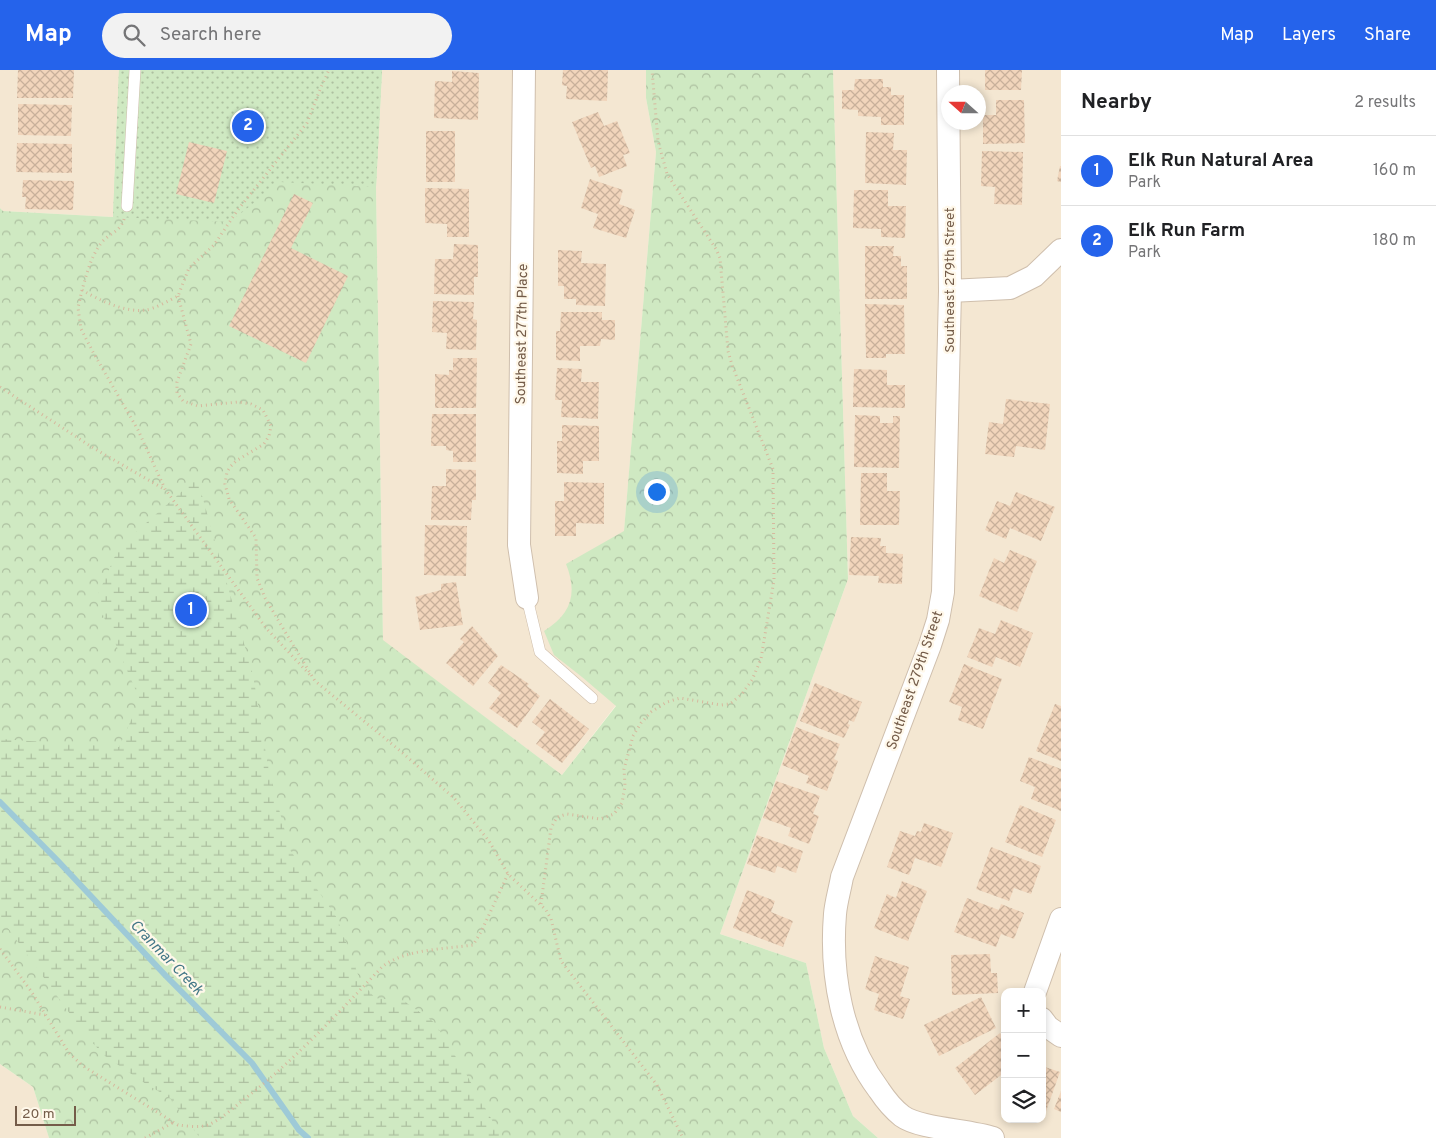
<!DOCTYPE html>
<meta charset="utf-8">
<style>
:root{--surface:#fff;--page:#f2f2f2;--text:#202124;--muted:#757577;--line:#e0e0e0;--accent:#2563eb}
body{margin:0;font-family:Overpass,sans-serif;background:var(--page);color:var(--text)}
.controls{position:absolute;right:15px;bottom:15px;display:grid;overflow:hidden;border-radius:10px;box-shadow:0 2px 8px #0003}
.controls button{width:45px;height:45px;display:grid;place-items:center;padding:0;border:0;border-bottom:1px solid var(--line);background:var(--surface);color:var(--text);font:25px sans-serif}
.compass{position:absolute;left:941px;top:15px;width:45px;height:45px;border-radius:50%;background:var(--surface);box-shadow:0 2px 8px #0003;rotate:291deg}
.scale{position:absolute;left:15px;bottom:12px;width:61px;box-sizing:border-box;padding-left:5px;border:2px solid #745c49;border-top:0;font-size:14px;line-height:18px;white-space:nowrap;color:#745c49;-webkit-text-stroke:4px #fff8ea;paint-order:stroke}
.you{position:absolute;left:656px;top:421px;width:18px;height:18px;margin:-12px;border:4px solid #fff;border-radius:50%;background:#1a73e8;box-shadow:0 0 0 8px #1a73e833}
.badge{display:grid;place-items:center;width:32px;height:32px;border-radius:50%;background:var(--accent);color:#fff;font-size:16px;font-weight:700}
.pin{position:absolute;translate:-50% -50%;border:2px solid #fff;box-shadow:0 1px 5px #0006}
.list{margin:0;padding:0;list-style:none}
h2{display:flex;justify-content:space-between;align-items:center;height:65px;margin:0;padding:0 20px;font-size:21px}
h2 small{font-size:16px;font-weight:400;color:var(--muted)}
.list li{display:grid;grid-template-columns:32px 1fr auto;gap:15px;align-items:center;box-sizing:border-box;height:70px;padding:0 20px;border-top:1px solid var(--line)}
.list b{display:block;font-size:19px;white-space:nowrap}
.list p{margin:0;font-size:16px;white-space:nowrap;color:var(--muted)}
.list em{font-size:16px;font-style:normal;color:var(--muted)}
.icon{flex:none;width:28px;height:28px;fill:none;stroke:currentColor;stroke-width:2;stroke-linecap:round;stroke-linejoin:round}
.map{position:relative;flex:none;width:1061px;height:1068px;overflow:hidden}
header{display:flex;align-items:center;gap:30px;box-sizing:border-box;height:70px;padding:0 25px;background:var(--accent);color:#fff}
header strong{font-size:24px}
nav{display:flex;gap:28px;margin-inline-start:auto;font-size:18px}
.search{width:350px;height:45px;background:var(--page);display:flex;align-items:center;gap:12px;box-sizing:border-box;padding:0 18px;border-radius:28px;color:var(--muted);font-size:19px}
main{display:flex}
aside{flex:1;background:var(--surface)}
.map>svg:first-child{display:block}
.residential{fill:#f4e7d2;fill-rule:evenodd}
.forest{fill:url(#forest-crowns)}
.wetland{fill:url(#wetland-marsh)}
.garden{fill:url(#garden-dots)}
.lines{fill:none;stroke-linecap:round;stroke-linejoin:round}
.stream{stroke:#9ecad7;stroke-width:6}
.building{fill:url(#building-cross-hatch)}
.service-casing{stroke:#cfbfad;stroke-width:12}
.minor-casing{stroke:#cfbfad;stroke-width:24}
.path{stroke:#d6b89e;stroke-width:3;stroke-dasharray:1 4;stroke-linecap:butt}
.service{stroke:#fff;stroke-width:11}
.minor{stroke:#fff;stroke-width:22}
.labels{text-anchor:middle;stroke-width:4.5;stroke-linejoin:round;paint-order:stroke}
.street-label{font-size:14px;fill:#745c49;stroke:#fff8ea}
.water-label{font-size:15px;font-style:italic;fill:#437787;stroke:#fff8ea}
</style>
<header>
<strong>Map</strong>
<div class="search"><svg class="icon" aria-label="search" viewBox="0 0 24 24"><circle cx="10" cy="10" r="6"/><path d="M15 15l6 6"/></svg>Search here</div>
<nav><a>Map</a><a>Layers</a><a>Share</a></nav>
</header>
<main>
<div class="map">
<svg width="1061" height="1068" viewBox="0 0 1061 1068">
<defs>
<pattern id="forest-crowns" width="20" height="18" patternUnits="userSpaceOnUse" patternTransform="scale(1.25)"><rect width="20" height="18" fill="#cfe9c2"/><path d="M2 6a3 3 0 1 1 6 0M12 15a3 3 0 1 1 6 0" fill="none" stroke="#adc0a0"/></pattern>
<pattern id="wetland-marsh" width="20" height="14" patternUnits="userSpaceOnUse" patternTransform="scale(1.25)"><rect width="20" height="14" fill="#cfe9c2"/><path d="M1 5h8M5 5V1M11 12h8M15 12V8" fill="none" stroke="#adc0a0"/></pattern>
<pattern id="garden-dots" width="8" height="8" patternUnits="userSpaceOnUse" patternTransform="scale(1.25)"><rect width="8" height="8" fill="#cfe9c2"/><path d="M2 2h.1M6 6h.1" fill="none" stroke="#adc0a0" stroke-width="1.8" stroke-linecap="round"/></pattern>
<pattern id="building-cross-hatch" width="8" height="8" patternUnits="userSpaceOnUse" patternTransform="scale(1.25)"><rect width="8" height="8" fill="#f1d5bb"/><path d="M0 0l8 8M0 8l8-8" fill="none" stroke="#c8b09a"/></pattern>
</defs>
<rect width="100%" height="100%" fill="#fcf4e3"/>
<path class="residential" d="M 0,0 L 119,0 L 113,147 L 3,141 L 0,138 Z
M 382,0 L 646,0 L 646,28 L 656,82 L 624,462 L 616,635 L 562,705 L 383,571 L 376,117 Z
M 833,0 L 1061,0 L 1061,1068 L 878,1068 L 853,1046 L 824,978 L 806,893 L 720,864 L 848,509 ZM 948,22 L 978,22 L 978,52 L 948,52 ZM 1005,922 L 1042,922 L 1042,1049 L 1005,1049 Z
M 0,994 L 33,1017 L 49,1068 L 0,1068 Z"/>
<path class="forest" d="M 119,0 L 382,0 L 376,117 L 383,570 L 562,705 L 616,636 L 582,607 L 554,585 L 544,561 C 571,544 578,524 566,494 L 624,461 L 656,82 L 646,28 L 646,0 L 833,0 L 848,509 L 720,864 L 806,893 L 824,978 L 853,1046 L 878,1068 L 49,1068 L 33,1017 L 0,994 L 0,138 L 3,141 L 113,147 Z"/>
<path class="wetland" d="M 197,408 L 253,605 L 269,702 L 290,780 L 337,848 L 360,910 L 375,928 L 404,931 L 435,953 L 465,1002 L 502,1068 L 200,1068 L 170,1028 L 146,1014 L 105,986 L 86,966 L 0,847 L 0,669 L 119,677 L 140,630 L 96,529 L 119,477 Z"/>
<path class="garden" d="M 119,0 L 382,0 L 376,117 L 280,112 L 230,152 L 113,147 Z"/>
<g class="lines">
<path class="stream" d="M 0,732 L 57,790 L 166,906 L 252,993 L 299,1060 L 308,1068"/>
</g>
<path class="building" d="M 18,0 L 74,0 L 73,28 L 17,28 Z
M 563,0 L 608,0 L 607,31 L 566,29 L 567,16 L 562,15 Z
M 985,0 L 1022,0 L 1021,20 L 985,20 Z
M 452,1 L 479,3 L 478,50 L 434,48 L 435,11 L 452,12 Z
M 855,9 L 883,9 L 883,17 L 891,17 L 891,25 L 904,25 L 904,55 L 881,55 L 881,47 L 858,46 L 858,40 L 842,39 L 842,20 L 854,20 Z
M 996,30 L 1024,30 L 1025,73 L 983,74 L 983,45 L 996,45 Z
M 18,34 L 72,35 L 71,66 L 18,65 Z
M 598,42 L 604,56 L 617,51 L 630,83 L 623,85 L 627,96 L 599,107 L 595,96 L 591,98 L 572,52 Z
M 426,61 L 455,61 L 455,112 L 426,112 Z
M 866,62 L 894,63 L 893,80 L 907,80 L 906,115 L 865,113 Z
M 189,72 L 227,81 L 214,133 L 176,124 Z
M 17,73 L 72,74 L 72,103 L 16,102 Z
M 982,81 L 1023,82 L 1022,135 L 994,134 L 995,117 L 981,116 Z
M 1060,96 L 1061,96 L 1061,112 L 1057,111 Z
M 590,109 L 623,120 L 619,134 L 635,140 L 626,168 L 593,158 L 598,144 L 581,138 Z
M 23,110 L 74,111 L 73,140 L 25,139 L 26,127 L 22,127 Z
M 425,118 L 469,119 L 469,167 L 447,167 L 447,154 L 425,153 Z
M 854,120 L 888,120 L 888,136 L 906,136 L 905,168 L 881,167 L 881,159 L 853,158 Z
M 294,124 L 313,133 L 291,178 L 348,206 L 306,293 L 229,256 Z
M 454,174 L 478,175 L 478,207 L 474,207 L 474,225 L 434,224 L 435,189 L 453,189 Z
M 865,176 L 894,176 L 893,186 L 901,186 L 901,196 L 907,196 L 907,229 L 865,229 Z
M 558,180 L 582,181 L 581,193 L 606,194 L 605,236 L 576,235 L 576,229 L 564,229 L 564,216 L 558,216 Z
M 433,231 L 474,232 L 473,249 L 477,250 L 476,280 L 446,279 L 447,263 L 432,262 Z
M 865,234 L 904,235 L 905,284 L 886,284 L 886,288 L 866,288 Z
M 561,242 L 602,242 L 602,250 L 615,250 L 615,270 L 601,269 L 600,276 L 580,276 L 580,291 L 556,290 L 556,261 L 560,261 Z
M 453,288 L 477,288 L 476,338 L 435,338 L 435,304 L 449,305 L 449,300 L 453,300 Z
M 557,298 L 582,299 L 581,312 L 599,312 L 598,349 L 561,347 L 562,330 L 555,330 Z
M 854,299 L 887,300 L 887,315 L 905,315 L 905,338 L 853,337 Z
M 1006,329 L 1050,334 L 1045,380 L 1016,376 L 1014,387 L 985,384 L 989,352 L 1003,354 Z
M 432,344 L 476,344 L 476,392 L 453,392 L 453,381 L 446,380 L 446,376 L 431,376 Z
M 855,345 L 880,346 L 880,353 L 893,353 L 893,346 L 900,346 L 899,398 L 854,397 Z
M 562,355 L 599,356 L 599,391 L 583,391 L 583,404 L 557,403 L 557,371 L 562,371 Z
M 446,399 L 476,400 L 476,430 L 472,430 L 471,450 L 431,450 L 432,416 L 446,416 Z
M 861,403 L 887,403 L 887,421 L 900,421 L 899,455 L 860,455 Z
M 564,412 L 604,413 L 604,454 L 576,453 L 576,466 L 555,466 L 555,431 L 564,431 Z
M 1016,422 L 1055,437 L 1041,471 L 1010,458 L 1006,469 L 985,460 L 997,431 L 1010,436 Z
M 425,455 L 467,456 L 466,506 L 424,505 Z
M 851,467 L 881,468 L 880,476 L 886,476 L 886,483 L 903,484 L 902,514 L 878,513 L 879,506 L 849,505 Z
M 1010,480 L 1037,491 L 1017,542 L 979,526 L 994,488 L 1004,493 Z
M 456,512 L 463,555 L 420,560 L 415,527 L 441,520 L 441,514 Z
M 1001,550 L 1033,563 L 1020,597 L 996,587 L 992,597 L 967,587 L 979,558 L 995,564 Z
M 472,556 L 498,586 L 473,616 L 446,593 L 464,572 L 460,569 Z
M 964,594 L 1002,609 L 983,659 L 958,650 L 962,637 L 949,632 Z
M 501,595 L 529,614 L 527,616 L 540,626 L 517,658 L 489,638 L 501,623 L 488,613 Z
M 815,613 L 862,632 L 854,652 L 849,650 L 848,654 L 850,655 L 844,668 L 800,651 Z
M 550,629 L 589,659 L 562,693 L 536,674 L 545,662 L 532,652 Z
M 1055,634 L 1061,636 L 1061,691 L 1036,681 Z
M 796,657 L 840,674 L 834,689 L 838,691 L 827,721 L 806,713 L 809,706 L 782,695 Z
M 1029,687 L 1061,699 L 1061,741 L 1031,729 L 1035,717 L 1020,711 Z
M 776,711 L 820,726 L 813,744 L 819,746 L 809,774 L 788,766 L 791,758 L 763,748 Z
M 1020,735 L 1056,750 L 1042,787 L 1005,772 Z
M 924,753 L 953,763 L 941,797 L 915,788 L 909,805 L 887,797 L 900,761 L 915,766 L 917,761 L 921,762 Z
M 757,765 L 803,781 L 796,803 L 777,796 L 775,803 L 747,794 Z
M 991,777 L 1041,796 L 1031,824 L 1014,818 L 1009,831 L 976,819 Z
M 902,811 L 927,821 L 908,871 L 874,858 L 887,824 L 896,828 Z
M 747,820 L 775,831 L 771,842 L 793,851 L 783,877 L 733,858 Z
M 967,828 L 999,840 L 1001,834 L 1024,843 L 1014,869 L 1001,864 L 996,877 L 954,862 Z
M 990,884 L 991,903 L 997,903 L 998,923 L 952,925 L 951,885 Z
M 875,886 L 909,897 L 900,926 L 910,929 L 903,949 L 874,940 L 879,924 L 865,919 Z
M 981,927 L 996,958 L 939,986 L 924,955 Z
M 1000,963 L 1005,969 L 1005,1002 L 975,1025 L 955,998 Z
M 1042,996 L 1060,1002 L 1045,1044 L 1042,1043 Z
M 1061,1021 L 1061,1042 L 1054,1039 Z"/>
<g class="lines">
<g class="service-casing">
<path id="service" d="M 127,136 L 135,0
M 527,528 L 540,582 L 592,628"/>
</g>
<g class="minor-casing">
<path id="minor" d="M 524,0 L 519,475 L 527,528
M 948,0 L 950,221 L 943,522 L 938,550 L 930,575 L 842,807 C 840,819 836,832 835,844 C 830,905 842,971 879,1020 C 885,1029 893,1039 902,1046 C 920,1059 969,1060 993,1068
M 950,221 L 1010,218 L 1034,206 L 1061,180
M 1035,922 L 1061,849
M 1042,949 L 1048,957 L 1061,966"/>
</g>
<path class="path" d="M 124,149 C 121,161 110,163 102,172 C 91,186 87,203 82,220 C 99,230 125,243 146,240 C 154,239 170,230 178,226 L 189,198 L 214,175 L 237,141 L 307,53 L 321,17 L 329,0
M 82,220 L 78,238 L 81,259 L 93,282 L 138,360 L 165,419 L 266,558 L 310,605
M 178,226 L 191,274 L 177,312 L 177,323 L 183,331 L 198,336 L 238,332 L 251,334 L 263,340 L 271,356 L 269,366 L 264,374 L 236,391 L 231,396 L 227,402 L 225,414 L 229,429 L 256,468 L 257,508 L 265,528 L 287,565 L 315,611 L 398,679 L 454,728 L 489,771 L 508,804 L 546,840 L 551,849 L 561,891 L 657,1015 L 683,1068
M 0,317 L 95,379 L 164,419
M 541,834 L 551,758 L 557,747 L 567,744 L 600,749 L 614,744 L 622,733 L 625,716 L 624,699 L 633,666 L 641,653 L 651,642 L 667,632 L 680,628 L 721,635 L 730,634 L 742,624 L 752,610 L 761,589 L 774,510 L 773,399 L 732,295 L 728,281 L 720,188 L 716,179 L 667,104 L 658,71 L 652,0
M 0,879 L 31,921 L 69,983 L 83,996 L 178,1055 C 187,1056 199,1058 208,1055 C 220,1050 232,1039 242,1031 C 294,991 338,943 383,896 C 406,879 445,879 473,875 L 481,862 L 508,804
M 0,937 L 45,945
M 145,1068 L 174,1052"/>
<use href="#service" class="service"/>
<use href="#minor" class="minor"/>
</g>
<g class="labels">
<g class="street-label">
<text transform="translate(949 210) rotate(-90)" y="5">Southeast 279th Street</text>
<text transform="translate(521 264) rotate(-89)" y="5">Southeast 277th Place</text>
<text transform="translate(914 610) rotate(-71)" y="5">Southeast 279th Street</text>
</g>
<g class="water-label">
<text transform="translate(167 887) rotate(46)" y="5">Cranmar Creek</text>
</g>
</g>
</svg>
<div class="controls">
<button>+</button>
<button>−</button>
<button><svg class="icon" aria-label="layers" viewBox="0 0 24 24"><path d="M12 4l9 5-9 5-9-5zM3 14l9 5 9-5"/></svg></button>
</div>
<svg class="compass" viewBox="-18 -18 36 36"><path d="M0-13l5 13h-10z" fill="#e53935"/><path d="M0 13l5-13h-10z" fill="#757577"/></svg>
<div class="scale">20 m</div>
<div class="you"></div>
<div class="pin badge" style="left:191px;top:540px">1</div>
<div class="pin badge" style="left:248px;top:56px">2</div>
</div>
<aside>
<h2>Nearby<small>2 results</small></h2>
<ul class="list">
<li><span class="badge">1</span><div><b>Elk Run Natural Area</b><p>Park</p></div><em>160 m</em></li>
<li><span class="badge">2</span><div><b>Elk Run Farm</b><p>Park</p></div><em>180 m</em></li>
</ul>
</aside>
</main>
